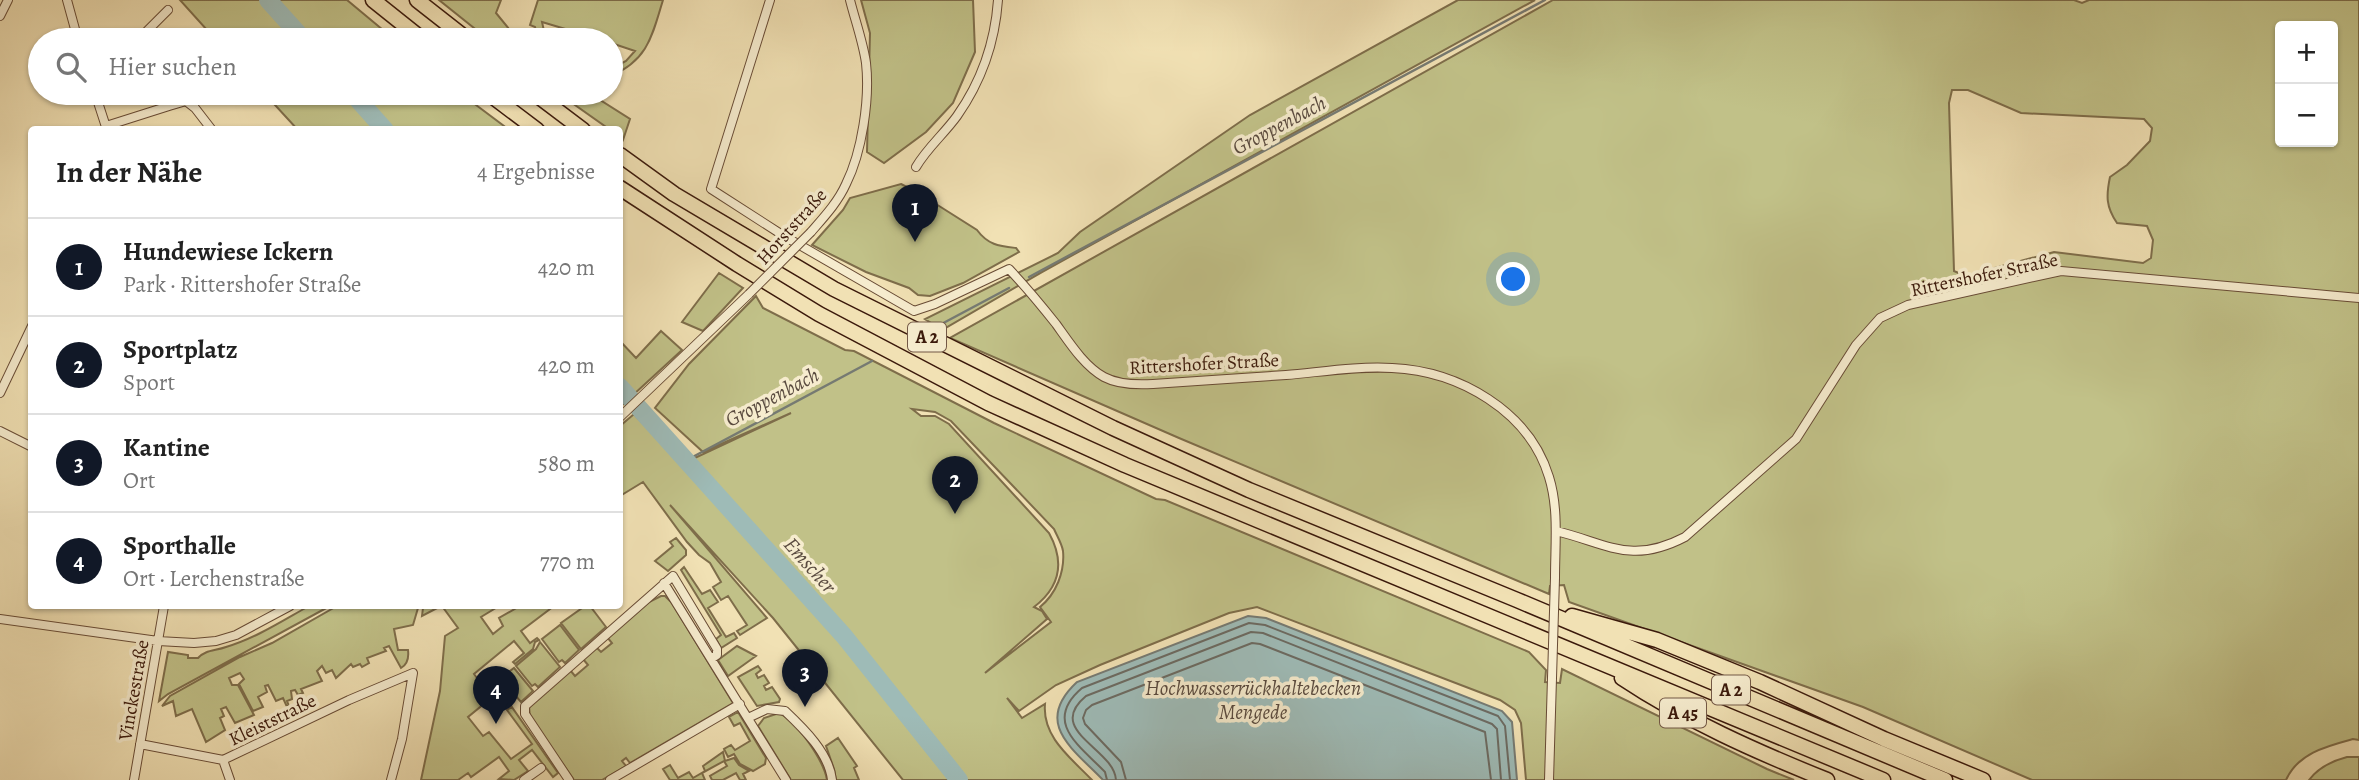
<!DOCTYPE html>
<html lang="de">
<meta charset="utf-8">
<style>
:root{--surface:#fff;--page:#f2f2f2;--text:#222;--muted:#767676;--line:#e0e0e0;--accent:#111827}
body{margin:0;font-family:Alegreya,serif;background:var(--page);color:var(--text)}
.controls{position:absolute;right:21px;top:21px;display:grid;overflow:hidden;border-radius:7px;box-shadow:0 2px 5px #0004}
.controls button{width:63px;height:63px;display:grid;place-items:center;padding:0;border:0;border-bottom:2px solid var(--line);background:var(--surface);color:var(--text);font:35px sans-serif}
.you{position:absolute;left:1514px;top:280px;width:24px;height:24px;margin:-18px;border:5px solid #fff;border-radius:50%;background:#1a73e8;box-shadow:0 0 0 10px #1a73e833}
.badge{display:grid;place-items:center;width:46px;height:46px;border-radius:50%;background:var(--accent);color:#fff;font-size:23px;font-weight:700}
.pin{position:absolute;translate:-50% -58px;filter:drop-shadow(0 2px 4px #0008)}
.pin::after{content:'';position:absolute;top:37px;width:24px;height:21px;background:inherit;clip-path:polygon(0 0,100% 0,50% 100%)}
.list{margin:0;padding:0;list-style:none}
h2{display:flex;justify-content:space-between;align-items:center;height:91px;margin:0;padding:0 28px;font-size:30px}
h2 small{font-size:23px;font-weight:400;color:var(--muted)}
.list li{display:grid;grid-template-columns:46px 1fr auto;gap:21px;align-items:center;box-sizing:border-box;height:98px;padding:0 28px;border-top:2px solid var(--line)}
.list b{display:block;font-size:26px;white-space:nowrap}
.list p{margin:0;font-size:23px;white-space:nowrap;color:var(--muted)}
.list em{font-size:23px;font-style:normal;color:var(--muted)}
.icon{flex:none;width:38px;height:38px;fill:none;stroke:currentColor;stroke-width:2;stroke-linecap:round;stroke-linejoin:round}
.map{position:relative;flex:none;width:2359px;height:780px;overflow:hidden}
.search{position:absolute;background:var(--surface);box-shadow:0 2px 5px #0004;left:28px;top:28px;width:595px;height:77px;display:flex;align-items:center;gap:18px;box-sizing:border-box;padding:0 24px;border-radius:38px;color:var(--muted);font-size:26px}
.panel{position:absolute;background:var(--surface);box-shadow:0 2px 5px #0004;left:28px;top:126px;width:595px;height:483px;border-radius:7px}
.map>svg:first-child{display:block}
.green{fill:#c1c188;stroke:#7e6d4a;stroke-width:2;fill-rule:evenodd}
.water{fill:#9ebbb7;stroke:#767a72;stroke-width:2}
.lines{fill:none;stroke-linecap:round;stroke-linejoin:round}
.shore{stroke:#6c6a61;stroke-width:2}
.stream{stroke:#767a72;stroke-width:2.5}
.river{stroke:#9ebbb7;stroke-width:18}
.street-casing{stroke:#684b35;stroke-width:10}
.highway-casing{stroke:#3b190b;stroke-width:17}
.street{stroke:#f6ecce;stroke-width:8}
.highway{stroke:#f1e1b4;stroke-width:14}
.street-bridge-casing{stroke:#684b35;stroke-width:10;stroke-linecap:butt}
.street-bridge{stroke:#f6ecce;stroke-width:8}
.labels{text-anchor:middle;stroke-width:7;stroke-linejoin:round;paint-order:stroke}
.shield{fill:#f6ecce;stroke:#735846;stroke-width:2}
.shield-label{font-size:18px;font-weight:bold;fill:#3b190b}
.street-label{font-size:19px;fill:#3b190b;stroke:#f6ecce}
.water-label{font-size:21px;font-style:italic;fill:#594a3f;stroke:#f6ecce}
</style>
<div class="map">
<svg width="2359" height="780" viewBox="0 0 2359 780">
<rect width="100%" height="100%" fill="#f1e1b4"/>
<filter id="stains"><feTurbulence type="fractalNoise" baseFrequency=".00286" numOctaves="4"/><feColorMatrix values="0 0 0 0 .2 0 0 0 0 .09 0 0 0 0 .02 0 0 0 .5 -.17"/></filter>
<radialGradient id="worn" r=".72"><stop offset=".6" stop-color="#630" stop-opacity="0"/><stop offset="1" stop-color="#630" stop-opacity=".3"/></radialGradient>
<path class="green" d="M 180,0 L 347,0 L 395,40 L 216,40 Z
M 439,0 L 501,0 L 496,13 L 518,40 L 489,40 Z
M 538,0 L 663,0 C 652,36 648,60 611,76 L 611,69 L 626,61 L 635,51 L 611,43 L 611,40 L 602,40 L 542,22 L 546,40 L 538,40 L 535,27 L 530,25 Z
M 861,0 L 973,0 L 975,52 L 953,103 L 926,132 L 884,163 L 867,152 L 870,33 Z
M 1458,0 L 1535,0 L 1042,272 L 942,330 L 925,319 L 1058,253 L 1080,232 L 1250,115 Z
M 1553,0 L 2074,0 L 2082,3 L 2089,0 L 2359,0 L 2359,740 L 2353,739 C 2327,746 2298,753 2286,780 L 2032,780 L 1863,707 L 1569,602 L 1564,585 L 1550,586 L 1549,594 L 1179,438 L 950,338 ZM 2280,26 L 2333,26 L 2333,142 L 2280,142 ZM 1952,90 L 1968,90 L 2021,113 L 2144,119 L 2152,128 L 2150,141 L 2127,165 L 2110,177 C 2106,196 2106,207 2117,223 L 2147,226 L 2153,240 L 2151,258 L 2143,263 L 2054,252 L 1965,276 L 1954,271 L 1949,103 Z
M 264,93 L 460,93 L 508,129 L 297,129 Z
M 558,93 L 589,93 L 630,119 L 623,140 L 620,137 L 620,130 L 609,129 Z
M 901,184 L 917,192 L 977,230 C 988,245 999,246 1016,248 L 1019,252 L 963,283 L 930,296 L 918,295 L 909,288 L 866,272 L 812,245 L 843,210 L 850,198 Z
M 719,273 L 743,288 L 703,331 L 682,322 Z
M 756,296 L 763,308 L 845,350 L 854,351 L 994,423 L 1156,499 L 1165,500 L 1529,652 L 1546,670 L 1545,682 L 1560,683 L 1562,669 L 1767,769 L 1794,780 L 1526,780 L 1521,723 L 1515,710 L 1500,700 L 1257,607 L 1229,613 L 1100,665 L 1056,685 L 1019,711 L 1007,698 L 1022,718 L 1045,704 C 1042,737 1071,758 1092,780 L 903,780 L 773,618 L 670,505 L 767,618 L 740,635 L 737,631 L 747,625 L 728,596 L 721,600 L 713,587 L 721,582 L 710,563 L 699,555 L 687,542 L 643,482 L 620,496 L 620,426 L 634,414 L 682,464 L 791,413 L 703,452 L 655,408 L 689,364 ZM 912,409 L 935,412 L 951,421 L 1054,529 C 1057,536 1062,544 1063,551 C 1065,572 1056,594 1040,607 L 1051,622 L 985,673 L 1047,619 L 1042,611 L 1034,607 C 1060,587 1065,562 1049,533 L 949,424 L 935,416 L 921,416 Z
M 661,331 L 682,350 L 620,407 L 620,341 L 636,358 Z
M 676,538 L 686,550 L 686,555 L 668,571 L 655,561 L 673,546 L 670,542 Z
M 684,567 L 702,594 L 710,590 L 718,602 L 708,608 L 726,637 L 734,633 L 737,638 L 721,648 L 716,639 L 721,635 L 681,570 Z
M 661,596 L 665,596 L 672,603 L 733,703 L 630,763 L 626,758 L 622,761 L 626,766 L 602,780 L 574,780 L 530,717 L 529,706 L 570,670 L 575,676 L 588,665 L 583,659 L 596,647 L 601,652 L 612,643 L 607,637 L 645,604 Z
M 309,606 L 330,606 L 168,694 L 159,701 L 168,652 L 188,655 L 188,658 L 198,658 C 205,650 215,651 226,647 C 256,638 282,621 309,606 Z
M 337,606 L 441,606 L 422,616 L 423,608 L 418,608 L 413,625 L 394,629 L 398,650 L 408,650 C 409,658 408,664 401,668 L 389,646 L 384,648 L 386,651 L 367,658 L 369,663 L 362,667 L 360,664 L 353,667 L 351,664 L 336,678 L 332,670 L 326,673 L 322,666 L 317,671 L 322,681 L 301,689 L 303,693 L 298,695 L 295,690 L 291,691 L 292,699 L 287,701 L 289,706 L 287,707 L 283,698 L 276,701 L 268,685 L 265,686 L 267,692 L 258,697 L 263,707 L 253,711 L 239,684 L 244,679 L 240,673 L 229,678 L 232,685 L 238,685 L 254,715 L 235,723 L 226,707 L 221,709 L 224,716 L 220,718 L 225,730 L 206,742 L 192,709 L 176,716 L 173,701 L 162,706 L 170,696 L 240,657 L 272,643 Z
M 442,606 L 499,606 L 481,617 L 493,634 L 503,626 L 499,618 L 520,606 L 554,606 L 521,631 L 530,643 L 537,638 L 539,640 L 535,642 L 533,649 L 515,664 L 513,662 L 524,653 L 514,641 L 474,674 L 483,686 L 491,680 L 487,686 L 493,683 L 502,695 L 498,692 L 488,701 L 482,690 L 478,694 L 485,703 L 468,717 L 483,736 L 489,732 L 511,759 L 532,744 L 507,710 L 511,707 L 505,700 L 507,700 L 558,773 L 553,777 L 532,750 L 519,760 L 528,771 L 514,780 L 499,779 L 509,771 L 499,757 L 471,777 L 468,773 L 458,780 L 421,780 L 440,691 L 445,636 L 458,628 Z
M 585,606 L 590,606 L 606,627 L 581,649 L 561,623 Z
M 560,625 L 579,650 L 565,663 L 562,660 L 559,662 L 542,639 Z
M 540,642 L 560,667 L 538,687 L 535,684 L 532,686 L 516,666 L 536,649 Z
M 737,646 L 756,656 L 728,676 L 718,660 Z
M 758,666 L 761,670 L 756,674 L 758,678 L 764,675 L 769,683 L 764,686 L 766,690 L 772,687 L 780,699 L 779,702 L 757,706 L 738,677 Z
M 514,668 L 533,691 L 521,702 L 515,695 L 510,698 L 497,681 Z
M 738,712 L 766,758 L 765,764 L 753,771 L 740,764 L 734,754 L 728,757 L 724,749 L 731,745 L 735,750 L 750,741 L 740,723 L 734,726 L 729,717 Z
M 779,713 C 797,721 824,761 827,780 L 791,780 L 758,726 L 764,718 Z
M 838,738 L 857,766 L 854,768 L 859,780 L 836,780 L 834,769 L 826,746 Z
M 723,752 L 725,761 L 734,758 L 739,765 L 749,771 L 743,774 L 746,780 L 740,780 L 736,773 L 723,780 L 712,780 L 710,776 L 727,766 L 724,761 L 702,773 L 705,780 L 670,780 L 663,769 L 670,765 L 678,778 L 689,772 L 693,778 L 705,771 L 703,766 Z
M 2347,757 L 2359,757 L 2359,780 L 2309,780 C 2318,768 2332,761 2347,757 Z"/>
<path class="water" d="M 1248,616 L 1266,618 L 1502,711 L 1512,722 L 1517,780 L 1103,780 C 1072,748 1033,723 1077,682 Z"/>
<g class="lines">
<path class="shore" d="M 1107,780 L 1105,772 C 1080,746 1042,722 1082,688 L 1249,623 L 1265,625 L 1498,716 L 1505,726 L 1510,780
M 1116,780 C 1114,748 1044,731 1086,696 L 1251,632 L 1263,633 L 1492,724 L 1497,729 L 1501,780
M 1126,780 L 1121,762 L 1085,724 L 1083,718 L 1086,710 L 1092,705 L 1252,643 L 1260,644 L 1485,732 L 1491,780"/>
<path class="stream" d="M 1029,277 L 1545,0
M 934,328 L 1009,288
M 687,460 L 872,361"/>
<path class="river" d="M 268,0 L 304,40
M 352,93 L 385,130
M 620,387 L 844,636 L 959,780"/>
<g class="street-casing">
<path id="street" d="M 67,0 L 78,40
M 770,0 L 711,189 L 784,236 L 914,311 L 935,304 L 1009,269 C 1026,287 1041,305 1056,324 C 1069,342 1084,366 1104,377 C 1119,385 1137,385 1153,384 C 1197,381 1242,378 1286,375 C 1321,372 1357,366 1392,368 C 1459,371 1529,411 1549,477 C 1559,509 1555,544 1555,578
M 0,16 L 8,0
M 148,40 L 145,33 L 168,10
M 95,93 L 107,130
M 169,106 L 186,101 L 195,108 L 212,130
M 106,126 L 169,106 L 164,93
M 916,167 C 927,148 944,134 957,116 C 981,82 995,42 998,0
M 811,232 C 824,217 838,202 846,184 C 862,152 870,99 866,63 C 863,42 855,20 850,0
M 0,393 L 32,326
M 620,417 L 749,294
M 0,431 L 32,447
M 1556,531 C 1609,544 1631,565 1685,537 L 1796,439 L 1856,345 L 1880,318 L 1908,305 L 2061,271 L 2359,298
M 0,619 L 158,641 L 194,643 L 216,641 L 236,635 L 290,606
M 711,659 L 786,780
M 748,718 L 767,709 L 785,711 C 804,729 829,753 832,780
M 140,744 L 223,760 L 349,700 L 413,673 L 402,739 L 391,780
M 223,760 L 230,780
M 134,780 L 164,606
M 524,780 L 541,768
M 569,780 L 525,714 L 525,706 L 673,576 L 717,649 L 717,655 L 711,659 L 664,583
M 610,780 L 740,704
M 1549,780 L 1552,678"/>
</g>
<g class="highway-casing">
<path id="highway" d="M 373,0 L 423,40
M 417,0 L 468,40
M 488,93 L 537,130
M 534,93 L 583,130
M 620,155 L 674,194 L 834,289 L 1113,428 L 1249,490 L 1517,600 L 1945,780
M 620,188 L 737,264 L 819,314 L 988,403 L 1125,465 L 1883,780
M 1572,616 L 1657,640 L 1760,682 L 1884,739 L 1983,780
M 1622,678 C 1685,720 1757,752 1827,780"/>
</g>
<use href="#street" class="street"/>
<use href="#highway" class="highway"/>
<g class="street-bridge-casing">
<path id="street-bridge" d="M 749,294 L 811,232
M 1552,678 L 1555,578"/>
</g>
<use href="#street-bridge" class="street-bridge"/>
</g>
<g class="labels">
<g class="shield">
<rect x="908" y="322.5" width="38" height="29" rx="5"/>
<rect x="1712" y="675.5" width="38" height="29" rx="5"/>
<rect x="1660" y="698.5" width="46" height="29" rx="5"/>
</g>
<g class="shield-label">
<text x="927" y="343">A 2</text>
<text x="1731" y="696">A 2</text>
<text x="1683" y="719">A 45</text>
</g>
<g class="street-label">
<text transform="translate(791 226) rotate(-48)" y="7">Horststraße</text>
<text transform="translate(1984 274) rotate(-12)" y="7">Rittershofer Straße</text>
<text transform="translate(1204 363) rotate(-3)" y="7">Rittershofer Straße</text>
<text transform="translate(133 690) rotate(-80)" y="7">Vinckestraße</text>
<text transform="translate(272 719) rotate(-26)" y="7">Kleiststraße</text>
</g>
<g class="water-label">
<text transform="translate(1279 125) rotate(-28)" y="7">Groppenbach</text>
<text transform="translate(772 397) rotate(-28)" y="7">Groppenbach</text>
<text transform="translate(810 565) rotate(48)" y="7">Emscher</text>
<text x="1253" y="695">Hochwasserrückhaltebecken<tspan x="1253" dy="24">Mengede</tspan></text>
</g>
</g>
<rect width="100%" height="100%" filter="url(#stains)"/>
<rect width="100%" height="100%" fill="url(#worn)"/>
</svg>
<div class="controls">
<button>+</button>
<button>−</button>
</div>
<div class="you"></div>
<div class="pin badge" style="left:915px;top:242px">1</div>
<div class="pin badge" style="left:955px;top:514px">2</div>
<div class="pin badge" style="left:805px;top:707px">3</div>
<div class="pin badge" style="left:496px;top:724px">4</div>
<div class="search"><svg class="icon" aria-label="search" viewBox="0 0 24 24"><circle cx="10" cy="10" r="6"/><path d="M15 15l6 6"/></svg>Hier suchen</div>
<section class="panel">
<h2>In der Nähe<small>4 Ergebnisse</small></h2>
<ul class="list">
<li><span class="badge">1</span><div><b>Hundewiese Ickern</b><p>Park · Rittershofer Straße</p></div><em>420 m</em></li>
<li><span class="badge">2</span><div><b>Sportplatz</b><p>Sport</p></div><em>420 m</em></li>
<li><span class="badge">3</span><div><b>Kantine</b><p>Ort</p></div><em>580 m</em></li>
<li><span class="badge">4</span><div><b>Sporthalle</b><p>Ort · Lerchenstraße</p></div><em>770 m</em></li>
</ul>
</section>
</div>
